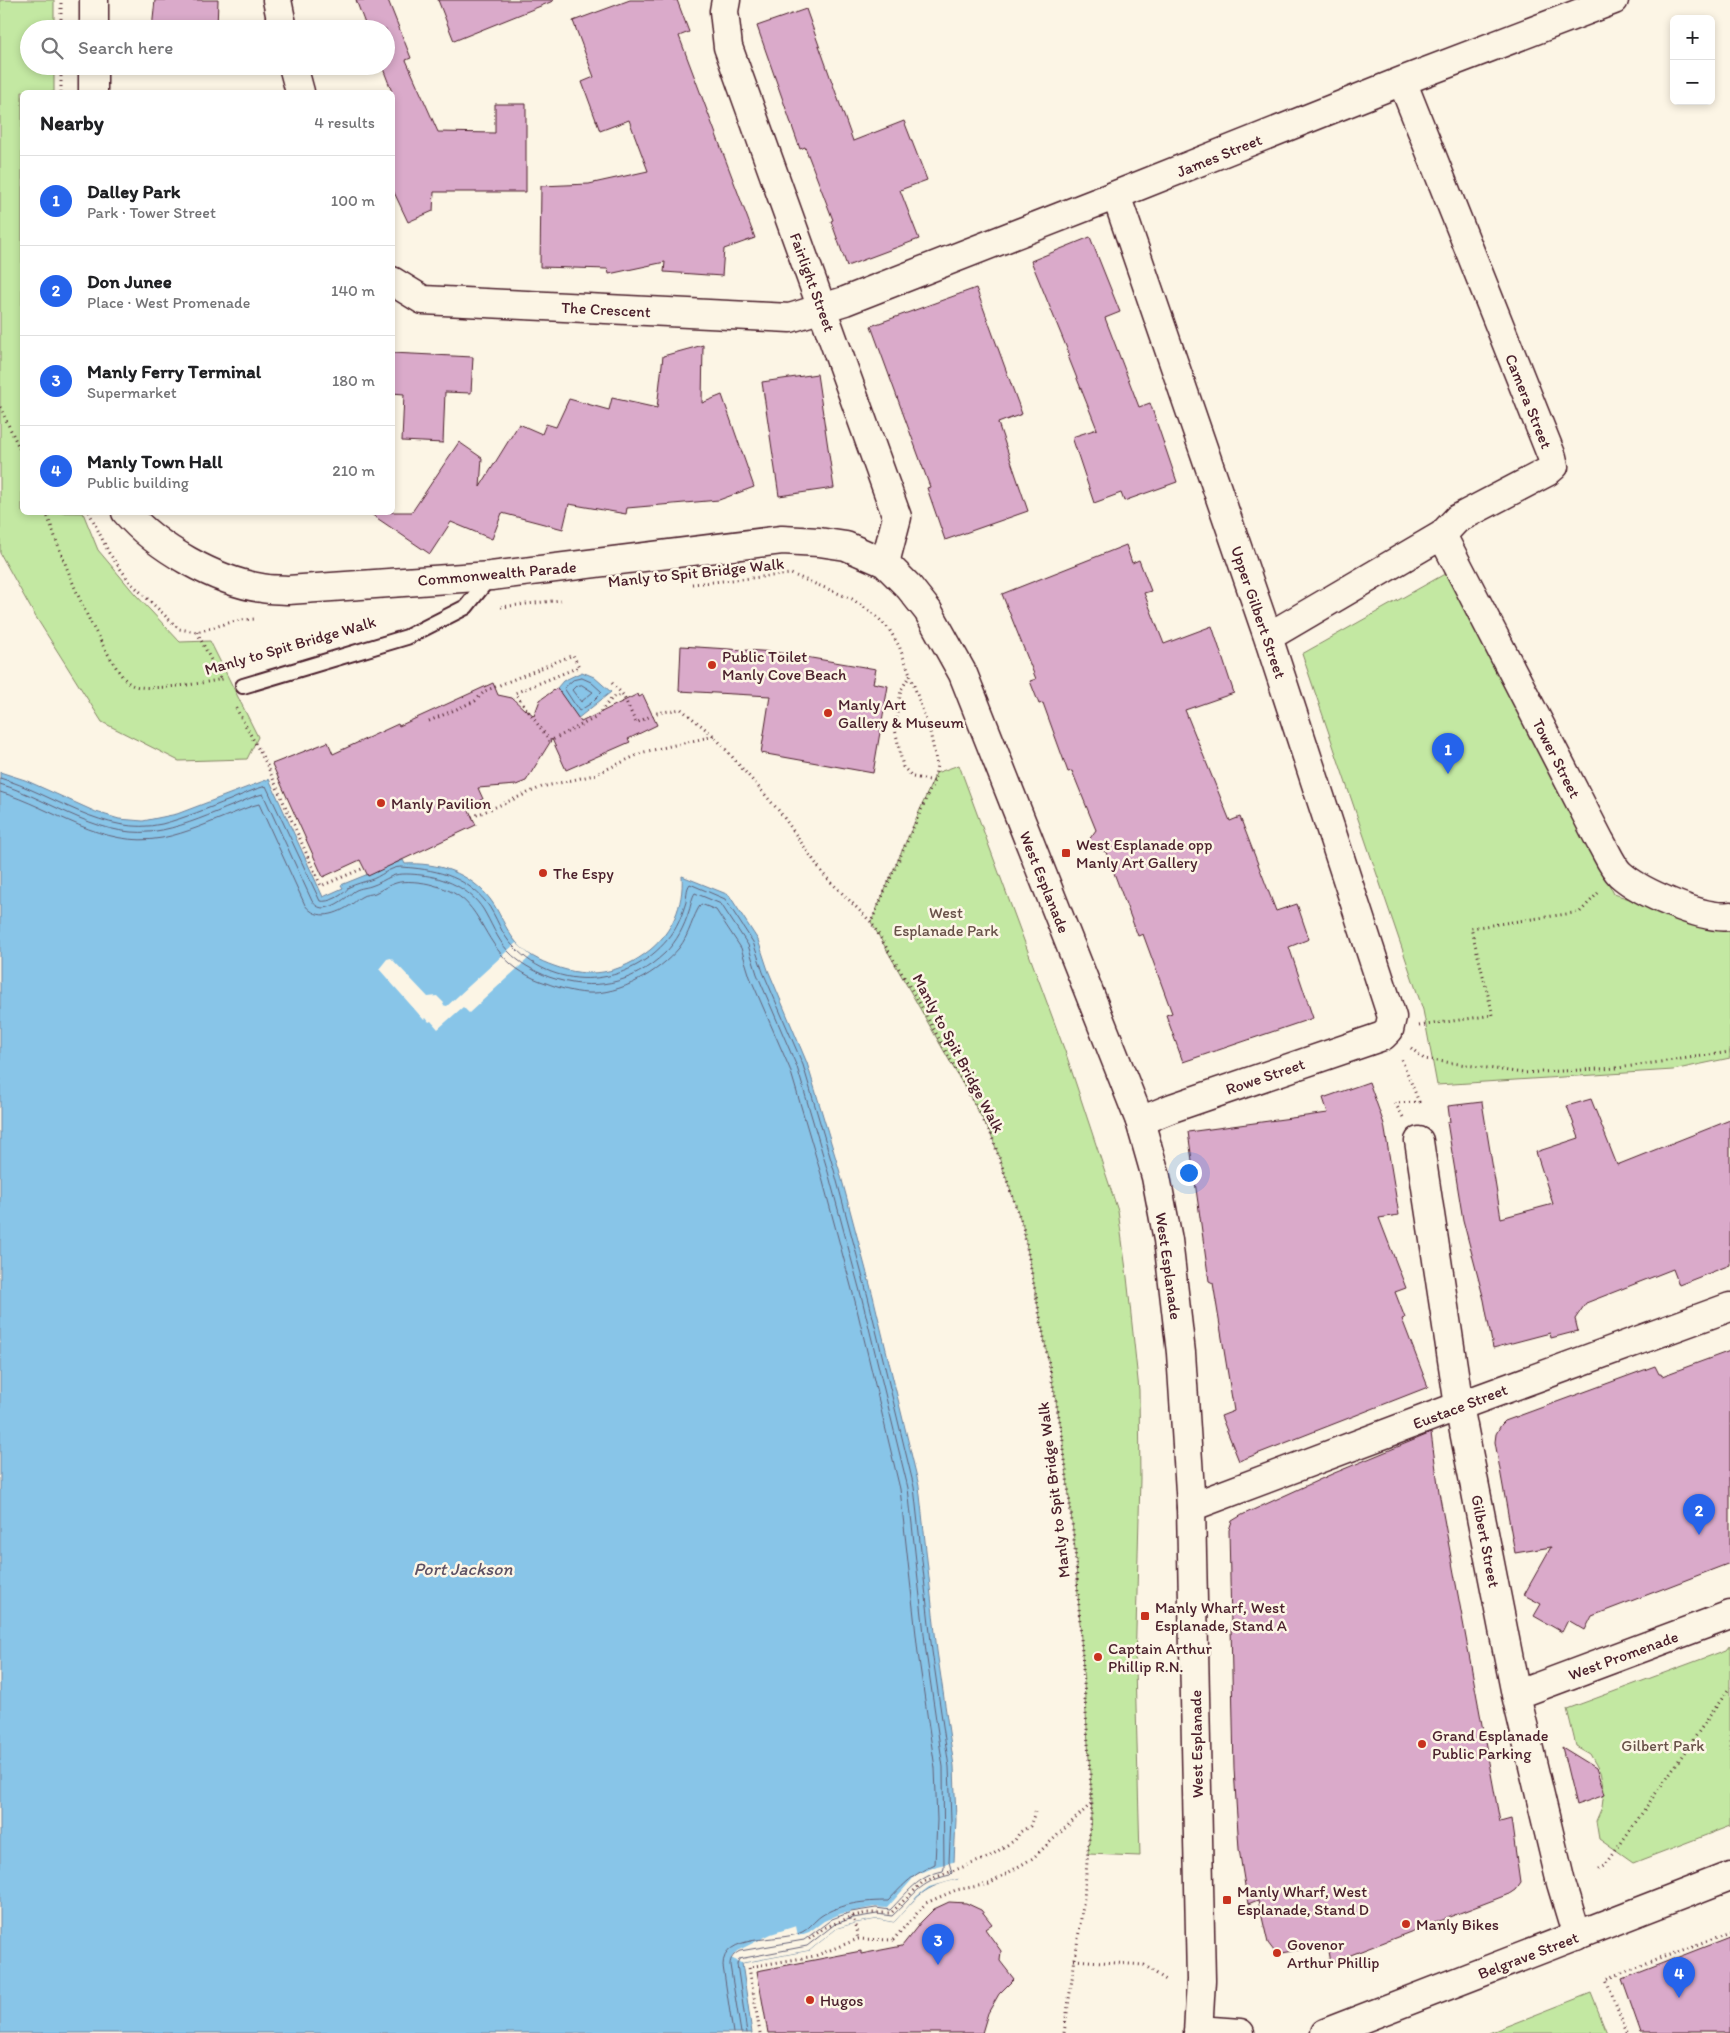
<!DOCTYPE html>
<meta charset="utf-8">
<style>
:root{--surface:#fff;--page:#f2f2f2;--text:#202124;--muted:#757577;--line:#e0e0e0;--accent:#2563eb}
body{margin:0;font-family:Itim,sans-serif;background:var(--page);color:var(--text)}
.controls{position:absolute;right:15px;top:15px;display:grid;overflow:hidden;border-radius:8px;box-shadow:0 2px 8px #0003}
.controls button{width:45px;height:45px;display:grid;place-items:center;padding:0;border:0;border-bottom:1px solid var(--line);background:var(--surface);color:var(--text);font:25px sans-serif}
.you{position:absolute;left:1188px;top:1172px;width:18px;height:18px;margin:-12px;border:4px solid #fff;border-radius:50%;background:#1a73e8;box-shadow:0 0 0 8px #1a73e833}
.badge{display:grid;place-items:center;width:32px;height:32px;border-radius:50%;background:var(--accent);color:#fff;font-size:16px;font-weight:700}
.pin{position:absolute;translate:-50% -41px;filter:drop-shadow(0 1px 2px #0008)}
.pin::after{content:'';position:absolute;top:26px;width:18px;height:15px;background:inherit;clip-path:polygon(0 0,100% 0,50% 100%)}
.list{margin:0;padding:0;list-style:none}
h2{display:flex;justify-content:space-between;align-items:center;height:65px;margin:0;padding:0 20px;font-size:21px}
h2 small{font-size:16px;font-weight:400;color:var(--muted)}
.list li{display:grid;grid-template-columns:32px 1fr auto;gap:15px;align-items:center;box-sizing:border-box;height:90px;padding:0 20px;border-top:1px solid var(--line)}
.list b{display:block;font-size:19px;white-space:nowrap}
.list p{margin:0;font-size:16px;white-space:nowrap;color:var(--muted)}
.list em{font-size:16px;font-style:normal;color:var(--muted)}
.icon{flex:none;width:28px;height:28px;fill:none;stroke:currentColor;stroke-width:2;stroke-linecap:round;stroke-linejoin:round}
.map{position:relative;flex:none;width:1730px;height:2033px;overflow:hidden}
.search{position:absolute;background:var(--surface);box-shadow:0 2px 8px #0003;left:20px;top:20px;width:375px;height:55px;display:flex;align-items:center;gap:12px;box-sizing:border-box;padding:0 18px;border-radius:28px;color:var(--muted);font-size:19px}
.panel{position:absolute;background:var(--surface);box-shadow:0 2px 8px #0003;left:20px;top:90px;width:375px;height:425px;border-radius:8px}
.map>svg:first-child{display:block}
.green{fill:#c3e8a2;stroke:#868466}
.water{fill:#88c5e8;stroke:#6f839c}
.pier{fill:#fcf5e5}
.lines{fill:none;stroke-linecap:round;stroke-linejoin:round}
.shore{stroke:#636177;stroke-width:1}
.building{fill:#daaaca;stroke:#4a1f2b}
.lane-casing{stroke:#4a1f2b;stroke-width:18}
.street-casing{stroke:#4a1f2b;stroke-width:31}
.secondary-casing{stroke:#4a1f2b;stroke-width:31}
.path{stroke:#4a1f2b;stroke-width:3;stroke-dasharray:1 4;stroke-linecap:butt}
.lane{stroke:#fcf5e5;stroke-width:14}
.street{stroke:#fcf5e5;stroke-width:28}
.secondary{stroke:#fcf5e5;stroke-width:28}
.poi-dot{fill:#c8321e;stroke:#fcf5e5;stroke-width:2}
.labels{text-anchor:middle;stroke-width:5;stroke-linejoin:round;paint-order:stroke}
.street-label{font-size:16px;fill:#4a1f2b;stroke:#fcf5e5}
.poi-label{font-size:16px;fill:#4a1f2b;stroke:#fcf5e5;text-anchor:start}
.park-label{font-size:16px;fill:#685149;stroke:#fcf5e5}
.water-label{font-size:18px;font-style:italic;fill:#5d5164;stroke:#fcf5e5}
</style>
<div class="map">
<svg width="1730" height="2033" viewBox="0 0 1730 2033">
<rect width="100%" height="100%" fill="#fcf5e5"/>
<filter id="ink" filterUnits="userSpaceOnUse"><feTurbulence type="fractalNoise" baseFrequency=".02" numOctaves="2"/><feDisplacementMap in="SourceGraphic" scale="10" xChannelSelector="R" yChannelSelector="G"/><feConvolveMatrix kernelMatrix="1 2 1 2 8 2 1 2 1" color-interpolation-filters="sRGB"/></filter>
<g filter="url(#ink)">
<path class="green" d="M 0,0 L 54,0 L 54,29 L 29,29 L 29,66 L 54,66 L 54,92 L 22,92 L 22,512 L 83,513 L 98,550 L 135,594 L 180,642 L 210,641 L 258,737 L 247,759 L 179,761 L 102,722 L 34,614 L 0,553 Z
M 1450,571 L 1614,894 L 1730,931 L 1730,1058 L 1673,1070 L 1437,1085 L 1423,1010 L 1302,654 Z
M 959,765 L 1066,1054 L 1118,1211 L 1127,1277 L 1139,1390 L 1140,1479 L 1135,1668 L 1140,1856 L 1088,1854 L 1092,1803 L 1075,1549 L 1062,1433 L 1023,1227 L 991,1134 L 871,922 L 936,773 Z
M 1730,1645 L 1730,1826 L 1633,1863 L 1599,1839 L 1596,1821 L 1602,1807 L 1604,1791 L 1600,1772 L 1590,1754 L 1576,1746 L 1567,1709 L 1726,1650 Z
M 1591,1993 L 1607,2033 L 1489,2033 Z"/>
<path class="water" d="M 582,672 L 594,677 L 611,692 L 577,719 L 557,688 L 563,681 Z
M 0,772 L 25,780 L 96,812 L 119,819 L 143,821 L 177,814 L 269,779 L 323,897 L 343,888 L 341,885 L 403,860 L 405,864 C 437,862 470,873 490,899 C 500,912 505,929 516,942 C 525,954 540,961 554,966 C 589,979 620,974 650,950 C 672,932 684,905 682,876 L 729,895 L 758,940 L 768,970 L 807,1063 L 839,1169 L 873,1296 L 919,1486 L 937,1651 L 954,1766 L 956,1820 L 954,1862 L 958,1879 C 924,1886 917,1896 894,1922 L 877,1919 L 854,1923 L 837,1928 L 810,1950 L 742,1963 L 752,2033 L 0,2033 Z"/>
<path class="pier" d="M 516,943 L 531,956 L 469,1013 L 463,1007 L 438,1029 L 431,1021 L 429,1022 L 426,1018 L 424,1020 L 379,969 L 387,959 L 391,958 L 428,997 L 437,996 L 444,1003 L 443,1005 L 447,1006 Z
M 957,1861 L 961,1878 L 929,1887 L 917,1896 L 894,1922 L 877,1919 L 854,1923 L 837,1928 L 810,1950 L 741,1963 L 731,1958 L 737,1951 L 771,1934 L 796,1926 L 798,1936 L 809,1932 L 824,1921 L 840,1914 L 874,1907 L 887,1908 L 916,1875 L 937,1866 Z"/>
<g class="lines">
<path class="shore" d="M 582,678 L 591,682 L 602,692 L 590,704 L 579,711 L 564,688 L 573,680 Z
M 582,685 L 593,692 L 581,702 L 572,690 L 576,686 Z
M 0,778 C 52,793 105,837 162,824 C 185,818 208,808 230,800 C 242,795 254,789 266,786 L 320,901 C 329,903 344,895 349,887 C 356,884 363,882 370,880 C 380,877 390,867 401,867 C 433,869 464,875 486,902 C 497,916 501,935 514,947 C 558,993 628,987 668,939 C 677,929 682,915 686,902 C 687,896 686,889 690,884 L 725,899 L 753,942 L 763,972 L 803,1065 L 834,1170 L 868,1297 L 914,1487 L 932,1651 L 949,1767 L 951,1820 L 949,1862 L 952,1873 L 950,1875 C 918,1882 914,1896 892,1916 L 877,1914 L 853,1918 L 835,1924 L 807,1946 L 739,1959 L 737,1964 L 747,2033
M 0,784 C 53,800 104,843 162,830 C 187,825 211,814 234,805 C 244,801 253,796 263,794 L 312,901 C 315,905 318,908 324,908 C 335,907 346,898 353,892 C 358,888 365,888 371,886 C 378,884 385,879 392,876 C 399,873 413,874 421,875 C 444,877 470,889 483,909 C 491,922 497,939 508,951 C 519,963 534,971 549,977 C 593,992 631,985 665,953 C 677,941 684,927 689,911 C 691,905 692,897 695,893 L 721,904 L 748,945 L 757,974 L 797,1067 L 828,1172 L 862,1299 L 908,1488 L 926,1652 L 943,1767 L 944,1868 L 943,1871 C 918,1876 907,1893 890,1910 L 876,1908 L 851,1912 L 832,1919 L 804,1940 L 740,1951 C 734,1954 730,1958 730,1965 L 741,2033
M 0,792 C 54,808 102,849 162,838 C 187,833 211,822 234,813 C 242,810 250,806 259,804 L 305,905 C 317,922 338,914 352,904 C 355,902 357,899 361,897 C 365,894 370,895 375,893 C 382,890 388,885 396,883 C 404,880 424,882 433,885 C 478,896 477,926 502,955 C 514,969 530,978 546,983 C 559,988 573,992 587,993 C 620,995 659,972 679,948 C 690,934 692,917 701,904 L 716,910 L 741,948 L 750,977 L 790,1069 L 821,1174 L 855,1301 L 900,1489 L 918,1653 L 935,1768 L 937,1820 L 935,1864 C 911,1876 906,1882 888,1901 C 865,1901 841,1903 821,1916 C 814,1921 808,1930 800,1933 C 779,1942 722,1933 723,1966 L 733,2033"/>
</g>
<path class="building" d="M 155,0 L 218,0 L 217,29 L 152,29 Z
M 356,0 L 388,0 L 411,58 L 406,60 L 438,132 L 495,133 L 495,104 L 526,104 L 526,192 L 434,192 L 433,211 L 408,222 L 392,188 L 392,92 L 382,66 L 386,66 L 386,29 L 367,29 Z
M 438,0 L 553,0 L 553,1 L 454,41 Z
M 630,0 L 677,0 L 689,32 L 679,36 L 755,238 L 724,249 L 722,276 L 664,272 L 665,262 L 609,274 L 608,269 L 540,267 L 541,186 L 589,184 L 648,171 L 629,120 L 600,131 L 582,82 L 594,77 L 573,21 Z
M 806,9 L 853,141 L 904,121 L 927,180 L 900,190 L 919,239 L 847,266 L 831,221 L 833,220 L 805,147 L 800,149 L 757,26 Z
M 1090,237 L 1120,312 L 1105,318 L 1139,407 L 1150,403 L 1177,482 L 1124,501 L 1121,493 L 1094,503 L 1072,437 L 1097,429 L 1068,356 L 1070,356 L 1031,261 Z
M 976,288 L 1022,414 L 998,423 L 1028,511 L 945,540 L 927,488 L 930,487 L 871,326 Z
M 703,345 L 702,403 L 722,395 L 754,487 L 719,500 L 627,508 L 626,514 L 569,504 L 563,529 L 502,513 L 492,539 L 451,522 L 430,554 L 368,512 L 412,512 L 459,442 L 482,458 L 480,487 L 519,424 L 542,434 L 546,424 L 556,427 L 569,399 L 609,410 L 612,398 L 657,408 L 663,356 Z
M 392,353 L 473,357 L 471,393 L 445,392 L 443,443 L 402,441 L 404,394 L 392,393 Z
M 817,374 L 834,488 L 779,496 L 762,382 Z
M 1126,545 L 1132,563 L 1139,560 L 1151,591 L 1144,593 L 1164,644 L 1212,626 L 1234,693 L 1185,710 L 1230,821 L 1240,817 L 1276,911 L 1297,904 L 1309,939 L 1289,947 L 1313,1018 L 1183,1062 L 1166,1015 L 1172,1013 L 1143,934 L 1138,936 L 1106,852 L 1086,844 L 1096,830 L 1072,771 L 1068,772 L 1043,703 L 1039,704 L 1030,681 L 1036,679 L 1002,594 Z
M 681,646 L 776,652 L 876,669 L 873,683 L 888,686 L 873,773 L 761,753 L 770,696 L 679,691 Z
M 493,683 L 498,695 L 512,698 L 525,710 L 526,709 L 534,716 L 540,700 L 557,688 L 581,722 L 638,694 L 639,697 L 643,695 L 657,725 L 628,739 L 630,742 L 566,770 L 552,739 L 526,781 L 516,785 L 478,788 L 483,799 L 467,806 L 476,825 L 368,876 L 360,860 L 323,877 L 272,764 L 328,742 L 333,754 L 398,724 L 399,726 Z
M 1369,1082 L 1384,1124 L 1399,1215 L 1379,1218 L 1406,1288 L 1395,1292 L 1405,1318 L 1402,1319 L 1428,1387 L 1239,1461 L 1221,1416 L 1234,1411 L 1213,1283 L 1209,1281 L 1188,1132 L 1328,1113 L 1323,1098 Z
M 1591,1099 L 1617,1165 L 1730,1120 L 1730,1265 L 1679,1285 L 1673,1269 L 1586,1303 L 1575,1319 L 1578,1331 L 1551,1338 L 1550,1333 L 1493,1348 L 1484,1300 L 1463,1220 L 1447,1122 L 1450,1122 L 1448,1106 L 1482,1102 L 1501,1218 L 1553,1204 L 1536,1152 L 1579,1138 L 1567,1106 Z
M 1730,1351 L 1730,1563 L 1592,1616 L 1585,1630 L 1568,1620 L 1562,1632 L 1534,1616 L 1541,1604 L 1524,1595 L 1551,1547 L 1515,1553 L 1495,1442 L 1496,1434 L 1501,1425 L 1505,1421 L 1655,1366 L 1659,1374 L 1661,1374 L 1662,1376 Z
M 1431,1433 L 1439,1492 L 1500,1822 L 1511,1819 L 1520,1883 L 1515,1890 L 1509,1894 L 1330,1963 L 1327,1945 L 1281,1953 L 1274,1951 L 1268,1943 L 1258,1900 L 1248,1904 L 1239,1849 L 1234,1769 L 1229,1530 L 1232,1521 L 1242,1515 L 1332,1474 Z
M 1562,1747 L 1596,1768 L 1605,1795 L 1576,1805 Z
M 949,1902 L 966,1903 L 981,1910 L 992,1924 L 985,1929 L 1001,1951 L 1000,1961 L 1014,1979 L 999,1994 L 988,2013 L 982,2033 L 768,2033 L 757,1971 L 861,1951 L 861,1954 L 902,1946 L 921,1922 L 934,1909 Z
M 1730,1937 L 1730,2033 L 1641,2033 L 1622,1979 Z"/>
<g class="lines">
<g class="lane-casing">
<path id="lane" d="M 243,686 L 407,637 L 466,607 L 490,577"/>
</g>
<g class="street-casing">
<path id="street" d="M 277,0 L 283,29
M 726,0 L 724,11 L 728,47 L 897,517 L 885,563
M 293,66 L 300,92
M 1116,195 L 1268,637 L 1392,1017 L 1389,1030 L 1383,1036 L 1172,1108 L 1140,1121
M 392,281 L 423,300 L 790,318 L 845,301 L 1116,195 L 1402,81 L 1614,0
M 1442,535 L 1600,841 C 1606,851 1612,866 1620,874 C 1640,892 1703,920 1730,916
M 1268,637 L 1442,535 L 1457,519 L 1547,472 L 1554,466 L 1552,457 L 1402,81
M 1419,1141 L 1459,1406 L 1516,1695 L 1561,1883 L 1577,1936
M 1191,1507 L 1459,1406 L 1730,1307
M 1516,1695 L 1730,1615"/>
</g>
<g class="secondary-casing">
<path id="secondary" d="M 94,29 L 94,0
M 93,92 L 93,66
M 126,512 C 157,548 215,581 262,588 C 270,590 280,589 288,590 L 491,576 L 782,540 L 819,542 L 846,546 L 885,563 L 909,587 L 928,611 L 963,674 L 1140,1121 L 1156,1177 L 1168,1240 L 1181,1353 L 1191,1507 L 1201,1980 L 1198,2033
M 1198,2030 L 1240,2033
M 1325,2033 L 1730,1876"/>
</g>
<path class="path" d="M 61,29 L 61,0
M 61,92 L 61,66
M 0,407 L 22,454
M 46,512 C 65,564 83,615 113,662 C 117,669 124,681 132,685 C 148,692 205,683 223,679
M 89,512 L 109,553 L 130,582 L 179,629 L 197,632 L 239,620 L 255,619
M 692,584 L 791,574 L 852,599 L 875,615 L 889,629 L 899,646 L 910,674 L 930,732 L 937,765 L 934,781 L 871,922
M 501,607 L 561,600
M 197,632 L 221,680
M 910,675 L 901,690 L 895,729 L 903,767 L 913,777 L 934,781
M 612,683 L 623,695 L 636,723 L 657,713 L 681,709 L 714,736 L 780,812 L 824,875 L 871,922 L 919,1002 L 991,1134 L 1023,1227 L 1062,1433 L 1075,1549 L 1092,1803 L 1084,1898 L 1064,2033
M 236,708 L 266,763 L 321,886 L 364,868
M 429,721 L 475,701 L 485,691 L 573,655 L 579,667 L 515,693 L 550,741 L 595,718 L 613,697 L 623,695
M 472,817 L 542,787 L 594,775 L 644,752 L 714,736
M 1419,1026 L 1493,1015 L 1471,928 L 1580,912 L 1598,893
M 1411,1048 L 1424,1059 L 1523,1073 L 1618,1068 L 1730,1052
M 1394,1103 L 1419,1102 L 1401,1058
M 1395,1103 L 1403,1117
M 1599,1869 L 1605,1866 L 1730,1687
M 853,1916 L 867,1913 L 891,1913 L 923,1882 L 987,1858 L 1015,1840 L 1020,1832 L 1030,1826 L 1035,1812
M 809,1939 L 824,1928 L 853,1916 L 858,1939
M 1074,1960 L 1144,1965 L 1166,1980
M 760,2033 L 749,1967 L 815,1956 L 858,1939 L 893,1940 L 926,1903 L 956,1890 L 989,1884 L 1033,1858 L 1091,1804
M 1627,2033 L 1606,1979 L 1730,1932"/>
<use href="#lane" class="lane"/>
<use href="#street" class="street"/>
<use href="#secondary" class="secondary"/>
</g>
</g>
<g class="poi-dot">
<circle cx="712" cy="665" r="5"/>
<circle cx="828" cy="713" r="5"/>
<circle cx="381" cy="803" r="5"/>
<rect x="1061" y="848" width="10" height="10" rx="2.5"/>
<circle cx="543" cy="873" r="5"/>
<rect x="1140" y="1611" width="10" height="10" rx="2.5"/>
<circle cx="1098" cy="1657" r="5"/>
<circle cx="1422" cy="1744" r="5"/>
<rect x="1222" y="1895" width="10" height="10" rx="2.5"/>
<circle cx="1406" cy="1924" r="5"/>
<circle cx="1277" cy="1953" r="5"/>
<circle cx="810" cy="2000" r="5"/>
</g>
<g class="labels">
<g class="street-label">
<text transform="translate(1219 155) rotate(-22)" y="6">James Street</text>
<text transform="translate(813 282) rotate(70)" y="6">Fairlight Street</text>
<text transform="translate(606 309) rotate(3)" y="6">The Crescent</text>
<text transform="translate(1529 401) rotate(68)" y="6">Camera Street</text>
<text transform="translate(696 572) rotate(-6)" y="6">Manly to Spit Bridge Walk</text>
<text transform="translate(497 573) rotate(-5)" y="6">Commonwealth Parade</text>
<text transform="translate(1259 612) rotate(71)" y="6">Upper Gilbert Street</text>
<text transform="translate(290 645) rotate(-16)" y="6">Manly to Spit Bridge Walk</text>
<text transform="translate(1557 758) rotate(63)" y="6">Tower Street</text>
<text transform="translate(1045 882) rotate(68)" y="6">West Esplanade</text>
<text transform="translate(959 1053) rotate(62)" y="6">Manly to Spit Bridge Walk</text>
<text transform="translate(1265 1076) rotate(-19)" y="6">Rowe Street</text>
<text transform="translate(1169 1266) rotate(82)" y="6">West Esplanade</text>
<text transform="translate(1460 1406) rotate(-21)" y="6">Eustace Street</text>
<text transform="translate(1053 1490) rotate(-97)" y="6">Manly to Spit Bridge Walk</text>
<text transform="translate(1486 1541) rotate(79)" y="6">Gilbert Street</text>
<text transform="translate(1623 1655) rotate(-20)" y="6">West Promenade</text>
<text transform="translate(1196 1744) rotate(-91)" y="6">West Esplanade</text>
<text transform="translate(1528 1955) rotate(-21)" y="6">Belgrave Street</text>
</g>
<g class="poi-label">
<text x="722" y="662">Public Toilet<tspan x="722" dy="18">Manly Cove Beach</tspan></text>
<text x="838" y="710">Manly Art<tspan x="838" dy="18">Gallery &amp; Museum</tspan></text>
<text x="391" y="809">Manly Pavilion</text>
<text x="1076" y="850">West Esplanade opp<tspan x="1076" dy="18">Manly Art Gallery</tspan></text>
<text x="553" y="879">The Espy</text>
<text x="1155" y="1613">Manly Wharf, West<tspan x="1155" dy="18">Esplanade, Stand A</tspan></text>
<text x="1108" y="1654">Captain Arthur<tspan x="1108" dy="18">Phillip R.N.</tspan></text>
<text x="1432" y="1741">Grand Esplanade<tspan x="1432" dy="18">Public Parking</tspan></text>
<text x="1237" y="1897">Manly Wharf, West<tspan x="1237" dy="18">Esplanade, Stand D</tspan></text>
<text x="1416" y="1930">Manly Bikes</text>
<text x="1287" y="1950">Govenor<tspan x="1287" dy="18">Arthur Phillip</tspan></text>
<text x="820" y="2006">Hugos</text>
</g>
<g class="park-label">
<text x="946" y="918">West<tspan x="946" dy="18">Esplanade Park</tspan></text>
<text x="1663" y="1751">Gilbert Park</text>
</g>
<g class="water-label">
<text x="463" y="1575">Port Jackson</text>
</g>
</g>
</svg>
<div class="controls">
<button>+</button>
<button>−</button>
</div>
<div class="you"></div>
<div class="pin badge" style="left:1448px;top:774px">1</div>
<div class="pin badge" style="left:1699px;top:1535px">2</div>
<div class="pin badge" style="left:938px;top:1965px">3</div>
<div class="pin badge" style="left:1679px;top:1998px">4</div>
<div class="search"><svg class="icon" aria-label="search" viewBox="0 0 24 24"><circle cx="10" cy="10" r="6"/><path d="M15 15l6 6"/></svg>Search here</div>
<section class="panel">
<h2>Nearby<small>4 results</small></h2>
<ul class="list">
<li><span class="badge">1</span><div><b>Dalley Park</b><p>Park · Tower Street</p></div><em>100 m</em></li>
<li><span class="badge">2</span><div><b>Don Junee</b><p>Place · West Promenade</p></div><em>140 m</em></li>
<li><span class="badge">3</span><div><b>Manly Ferry Terminal</b><p>Supermarket</p></div><em>180 m</em></li>
<li><span class="badge">4</span><div><b>Manly Town Hall</b><p>Public building</p></div><em>210 m</em></li>
</ul>
</section>
</div>
